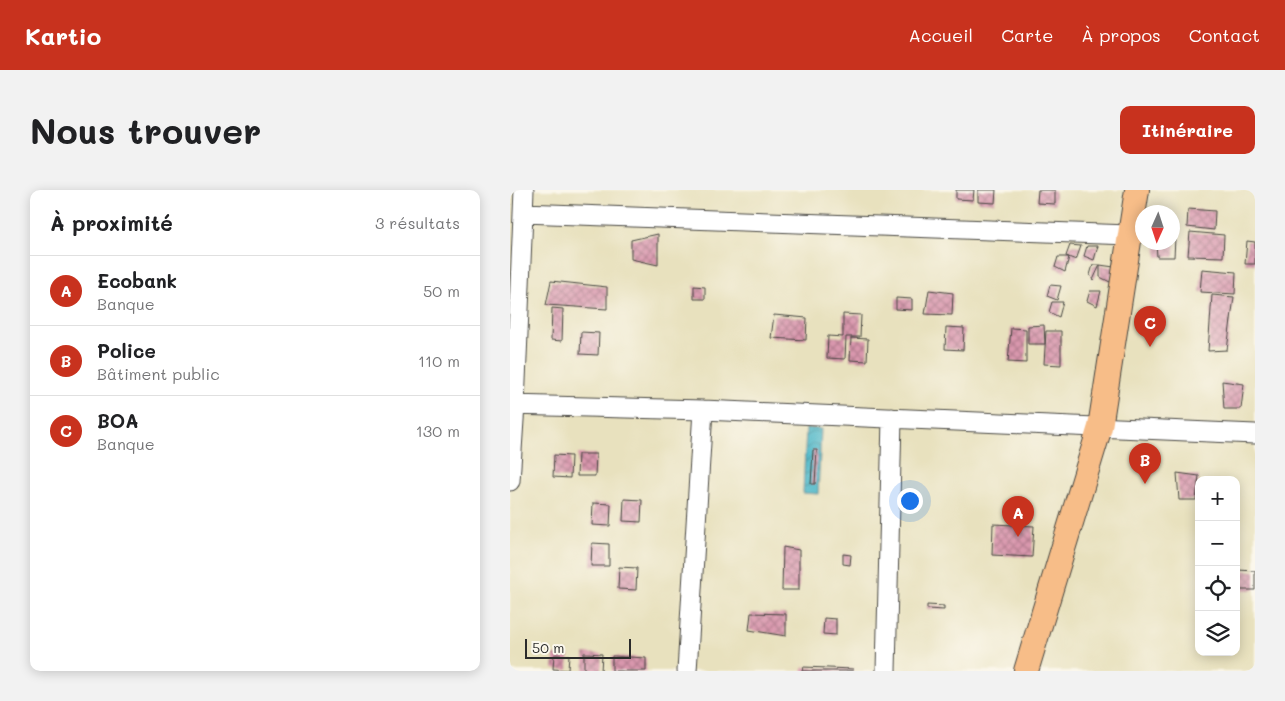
<!DOCTYPE html>
<html lang="fr">
<meta charset="utf-8">
<style>
:root{--surface:#fff;--page:#f2f2f2;--text:#202124;--muted:#757577;--line:#e0e0e0;--accent:#c8321e}
body{margin:0;font-family:Mali,sans-serif;background:var(--page);color:var(--text)}
.controls{position:absolute;right:15px;bottom:15px;display:grid;overflow:hidden;border-radius:10px;box-shadow:0 2px 12px #0003}
.controls button{width:45px;height:45px;display:grid;place-items:center;padding:0;border:0;border-bottom:1px solid var(--line);background:var(--surface);color:var(--text);font:25px sans-serif}
.compass{position:absolute;left:625px;top:15px;width:45px;height:45px;border-radius:50%;background:var(--surface);box-shadow:0 2px 12px #0003;rotate:183deg}
.scale{position:absolute;left:15px;bottom:12px;width:106px;box-sizing:border-box;padding-left:5px;border:2px solid #2b2b2b;border-top:0;font-size:14px;line-height:18px;white-space:nowrap;color:#2b2b2b;-webkit-text-stroke:4px #fbf7ec;paint-order:stroke}
.you{position:absolute;left:399px;top:310px;width:18px;height:18px;margin:-12px;border:4px solid #fff;border-radius:50%;background:#1a73e8;box-shadow:0 0 0 8px #1a73e833}
.badge{display:grid;place-items:center;width:32px;height:32px;border-radius:50%;background:var(--accent);color:#fff;font-size:16px;font-weight:700}
.pin{position:absolute;translate:-50% -41px;filter:drop-shadow(0 1px 2px #0008)}
.pin::after{content:'';position:absolute;top:26px;width:18px;height:15px;background:inherit;clip-path:polygon(0 0,100% 0,50% 100%)}
.list{margin:0;padding:0;list-style:none}
h2{display:flex;justify-content:space-between;align-items:center;height:65px;margin:0;padding:0 20px;font-size:21px}
h2 small{font-size:16px;font-weight:400;color:var(--muted)}
.list li{display:grid;grid-template-columns:32px 1fr auto;gap:15px;align-items:center;box-sizing:border-box;height:70px;padding:0 20px;border-top:1px solid var(--line)}
.list b{display:block;font-size:19px;white-space:nowrap}
.list p{margin:0;font-size:16px;white-space:nowrap;color:var(--muted)}
.list em{font-size:16px;font-style:normal;color:var(--muted)}
.icon{flex:none;width:28px;height:28px;fill:none;stroke:currentColor;stroke-width:2;stroke-linecap:round;stroke-linejoin:round}
.map{position:relative;flex:none;width:745px;height:481px;overflow:hidden;border-radius:10px}
header{display:flex;align-items:center;gap:30px;box-sizing:border-box;height:70px;padding:0 25px;background:var(--accent);color:#fff}
header strong{font-size:24px}
nav{display:flex;gap:28px;margin-inline-start:auto;font-size:18px}
.intro{display:flex;align-items:center;justify-content:space-between;box-sizing:border-box;height:120px;padding:0 30px}
h1{margin:0;font-size:35px}
.button{padding:12px 22px;border-radius:10px;background:var(--accent);color:#fff;font-size:18px;font-weight:700}
main{display:flex;gap:30px;padding:0 30px}
aside{flex:1;background:var(--surface);border-radius:10px;box-shadow:0 2px 12px #0003}
.map>svg:first-child{display:block}
.water{fill:url(#water-waves);stroke:#3a7079}
.building{fill:url(#building-cross-hatch)}
.lines{fill:none;stroke-linecap:round;stroke-linejoin:round}
.minor-casing{stroke:#474641;stroke-width:21}
.major-casing{stroke:#474641;stroke-width:26}
.minor{stroke:#fff;stroke-width:19}
.major{stroke:#f7bd88;stroke-width:24}
</style>
<header>
<strong>Kartio</strong>
<nav><a>Accueil</a><a>Carte</a><a>À propos</a><a>Contact</a></nav>
</header>
<div class="intro"><h1>Nous trouver</h1><a class="button">Itinéraire</a></div>
<main>
<aside>
<h2>À proximité<small>3 résultats</small></h2>
<ul class="list">
<li><span class="badge">A</span><div><b>Ecobank</b><p>Banque</p></div><em>50 m</em></li>
<li><span class="badge">B</span><div><b>Police</b><p>Bâtiment public</p></div><em>110 m</em></li>
<li><span class="badge">C</span><div><b>BOA</b><p>Banque</p></div><em>130 m</em></li>
</ul>
</aside>
<div class="map">
<svg width="745" height="481" viewBox="0 0 745 481">
<defs>
<pattern id="water-waves" width="16" height="10" patternUnits="userSpaceOnUse" patternTransform="scale(1.25)"><rect width="16" height="10" fill="#4ab6c7"/><path d="M0 5q4-4 8 0t8 0" fill="none" stroke="#3e94a2"/></pattern>
<pattern id="building-cross-hatch" width="8" height="8" patternUnits="userSpaceOnUse" patternTransform="scale(1.25)"><rect width="8" height="8" fill="#d997ad"/><path d="M0 0l8 8M0 8l8-8" fill="none" stroke="#b07b8d"/></pattern>
</defs>
<rect width="100%" height="100%" fill="#fbf7ec"/>
<filter id="ink" filterUnits="userSpaceOnUse"><feTurbulence type="fractalNoise" baseFrequency=".02" numOctaves="2"/><feDisplacementMap in="SourceGraphic" scale="10" xChannelSelector="R" yChannelSelector="G"/><feConvolveMatrix kernelMatrix="1 2 1 2 8 2 1 2 1" color-interpolation-filters="sRGB"/></filter>
<filter id="wash" filterUnits="userSpaceOnUse"><feTurbulence type="fractalNoise" baseFrequency=".0096" numOctaves="4" result="noise"/><feDisplacementMap in="SourceGraphic" scale="20" xChannelSelector="R" yChannelSelector="G"/><feGaussianBlur stdDeviation="1.12" result="paint"/><feColorMatrix in="noise" values="0 0 0 0 0 0 0 0 0 0 0 0 0 0 0 0 0 1.4 0 .05"/><feComposite in="paint" operator="in"/></filter>
<g filter="url(#wash)">
<rect width="100%" height="100%" fill="#e8e1be"/>
<path class="water" d="M 296,238 L 311,239 L 308,304 L 293,303 Z"/>
<g id="blocks">
<path class="building" d="M 446,0 L 464,0 L 463,10 L 446,9 Z
M 468,0 L 486,0 L 485,13 L 468,12 Z
M 528,0 L 545,0 L 545,14 L 527,13 Z
M 678,19 L 705,21 L 704,40 L 677,37 Z
M 680,42 L 714,45 L 713,67 L 678,66 Z
M 148,44 L 148,75 L 121,69 L 121,50 Z
M 662,48 L 665,48 L 664,67 L 647,67 L 646,52 L 662,52 Z
M 737,51 L 745,52 L 745,74 L 735,74 Z
M 560,55 L 571,56 L 566,70 L 556,66 Z
M 577,56 L 588,56 L 584,70 L 574,66 Z
M 548,67 L 559,67 L 555,82 L 545,77 Z
M 583,75 L 590,75 L 583,90 L 580,85 Z
M 590,75 L 604,77 L 600,92 L 590,87 Z
M 692,79 L 726,82 L 725,104 L 690,102 Z
M 41,91 L 97,97 L 97,119 L 36,115 Z
M 540,95 L 551,96 L 547,110 L 537,106 Z
M 184,96 L 195,97 L 195,109 L 184,109 Z
M 419,100 L 443,103 L 442,125 L 415,124 Z
M 580,101 L 591,101 L 587,116 L 577,111 Z
M 702,105 L 724,107 L 717,160 L 698,161 Z
M 386,108 L 402,109 L 402,120 L 386,119 Z
M 542,112 L 553,112 L 549,127 L 539,122 Z
M 42,118 L 53,119 L 52,151 L 41,150 Z
M 333,124 L 351,125 L 350,147 L 336,147 L 335,169 L 317,168 L 318,146 L 333,147 Z
M 264,125 L 297,128 L 296,150 L 261,148 Z
M 534,135 L 535,154 L 518,154 L 518,136 Z
M 436,137 L 454,138 L 453,160 L 435,159 Z
M 501,138 L 516,139 L 516,173 L 498,172 Z
M 536,141 L 551,141 L 551,175 L 534,174 Z
M 71,142 L 89,143 L 88,165 L 70,164 Z
M 341,148 L 358,149 L 357,171 L 340,170 Z
M 712,191 L 734,194 L 731,219 L 714,219 Z
M 303,260 L 307,260 L 305,294 L 301,294 Z
M 68,264 L 86,264 L 85,286 L 67,286 Z
M 44,265 L 61,266 L 60,288 L 43,287 Z
M 667,283 L 689,286 L 686,310 L 669,310 Z
M 114,309 L 132,310 L 131,332 L 113,331 Z
M 83,313 L 101,314 L 100,336 L 82,335 Z
M 483,334 L 524,336 L 522,367 L 482,365 Z
M 82,353 L 99,354 L 99,376 L 81,376 Z
M 273,357 L 289,360 L 289,400 L 272,400 Z
M 333,364 L 341,365 L 340,375 L 333,374 Z
M 109,377 L 127,378 L 126,400 L 108,399 Z
M 728,380 L 745,381 L 745,400 L 730,400 Z
M 417,415 L 434,416 L 434,420 L 417,419 Z
M 241,423 L 276,424 L 276,446 L 239,440 Z
M 314,428 L 326,429 L 326,445 L 313,444 Z
M 74,463 L 92,464 L 91,481 L 74,481 Z
M 44,465 L 59,465 L 58,480 L 43,479 Z
M 102,466 L 136,468 L 136,481 L 102,481 Z
M 293,477 L 343,479 L 343,481 L 292,481 Z"/>
</g>
</g>
<g filter="url(#ink)">
<use href="#blocks" fill-opacity="0" stroke="#474641" stroke-width="1"/>
<g class="lines">
<g class="minor-casing">
<path id="minor" d="M 13,23 L 620,45
M 0,215 L 193,220 L 745,244
M 0,291 L 5,215 L 14,0
M 177,481 L 193,220
M 376,481 L 382,228"/>
</g>
<g class="major-casing">
<path id="major" d="M 516,481 L 590,237 L 627,0"/>
</g>
<use href="#minor" class="minor"/>
<use href="#major" class="major"/>
</g>
</g>
</svg>
<div class="controls">
<button>+</button>
<button>−</button>
<button><svg class="icon" aria-label="locate" viewBox="0 0 24 24"><circle cx="12" cy="12" r="6"/><path d="M12 2v4M12 18v4M2 12h4M18 12h4"/></svg></button>
<button><svg class="icon" aria-label="layers" viewBox="0 0 24 24"><path d="M12 4l9 5-9 5-9-5zM3 14l9 5 9-5"/></svg></button>
</div>
<svg class="compass" viewBox="-18 -18 36 36"><path d="M0-13l5 13h-10z" fill="#e53935"/><path d="M0 13l5-13h-10z" fill="#757577"/></svg>
<div class="scale">50 m</div>
<div class="you"></div>
<div class="pin badge" style="left:508px;top:347px">A</div>
<div class="pin badge" style="left:635px;top:294px">B</div>
<div class="pin badge" style="left:640px;top:157px">C</div>
</div>
</main>
